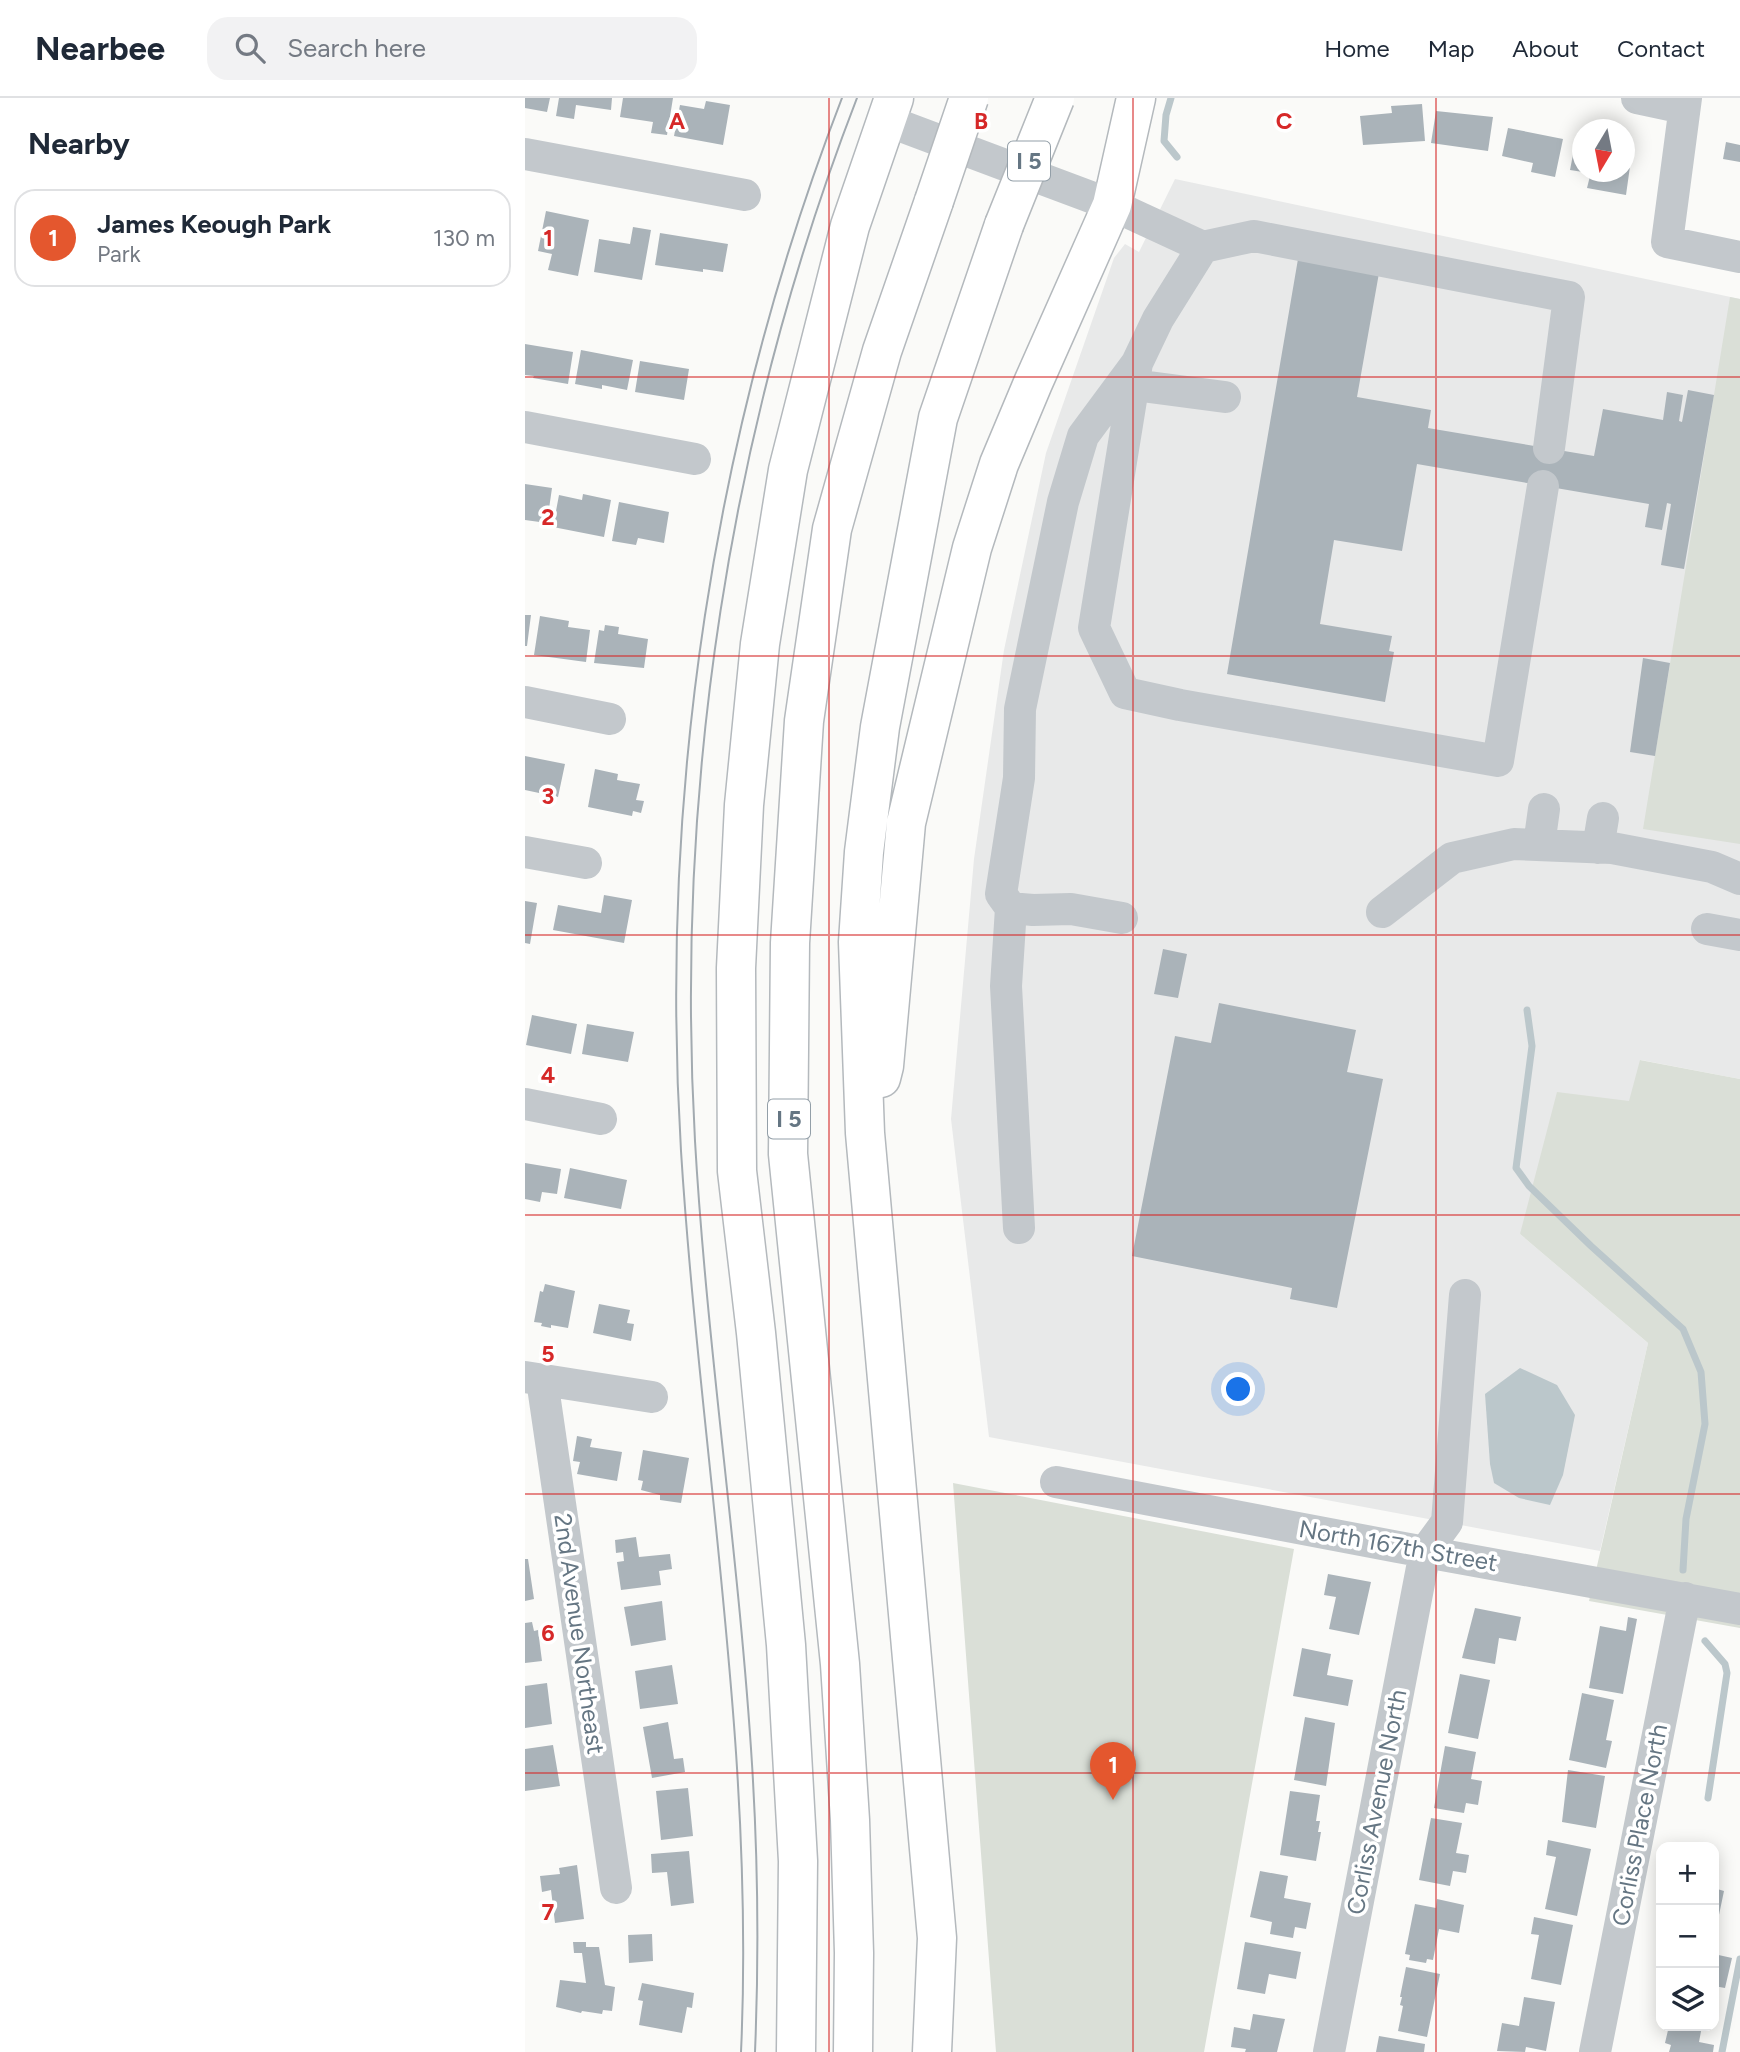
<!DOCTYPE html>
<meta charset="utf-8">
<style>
:root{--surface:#fff;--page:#f2f2f3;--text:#1f2937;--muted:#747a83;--line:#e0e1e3;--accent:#e4572e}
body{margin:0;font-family:Figtree,sans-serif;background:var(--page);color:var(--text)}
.controls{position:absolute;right:21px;bottom:21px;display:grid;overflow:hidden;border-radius:14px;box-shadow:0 4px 18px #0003}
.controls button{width:63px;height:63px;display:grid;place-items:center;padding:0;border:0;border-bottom:2px solid var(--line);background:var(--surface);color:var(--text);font:35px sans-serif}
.compass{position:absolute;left:1047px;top:21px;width:63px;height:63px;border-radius:50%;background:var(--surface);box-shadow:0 4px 18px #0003;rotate:190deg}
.you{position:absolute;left:714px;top:1292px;width:24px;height:24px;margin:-18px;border:5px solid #fff;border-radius:50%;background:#1a73e8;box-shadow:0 0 0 10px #1a73e833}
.badge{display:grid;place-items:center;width:46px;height:46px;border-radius:50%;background:var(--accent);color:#fff;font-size:23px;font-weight:700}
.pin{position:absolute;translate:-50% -58px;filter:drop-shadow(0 2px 4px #0008)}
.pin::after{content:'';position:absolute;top:37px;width:24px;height:21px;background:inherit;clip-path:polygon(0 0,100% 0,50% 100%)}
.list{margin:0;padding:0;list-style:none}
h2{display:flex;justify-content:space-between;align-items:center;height:91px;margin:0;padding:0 28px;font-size:30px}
h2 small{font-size:23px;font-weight:400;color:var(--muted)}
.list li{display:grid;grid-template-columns:46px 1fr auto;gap:21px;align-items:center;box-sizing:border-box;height:98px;margin:0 14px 14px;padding:0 14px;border:2px solid var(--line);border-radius:21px}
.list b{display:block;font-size:26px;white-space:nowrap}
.list p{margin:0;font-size:23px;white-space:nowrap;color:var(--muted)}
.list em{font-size:23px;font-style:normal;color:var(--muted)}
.icon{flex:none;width:38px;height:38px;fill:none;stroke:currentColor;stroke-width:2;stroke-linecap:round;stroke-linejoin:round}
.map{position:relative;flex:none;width:1215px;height:1954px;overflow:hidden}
header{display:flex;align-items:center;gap:42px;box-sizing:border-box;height:98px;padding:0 35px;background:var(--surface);border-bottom:2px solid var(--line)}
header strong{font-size:33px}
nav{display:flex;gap:38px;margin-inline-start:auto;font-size:24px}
.search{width:490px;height:63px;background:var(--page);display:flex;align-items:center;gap:18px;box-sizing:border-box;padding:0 24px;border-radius:21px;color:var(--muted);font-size:26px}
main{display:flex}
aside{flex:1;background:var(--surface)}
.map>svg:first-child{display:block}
.built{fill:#e8e9e9}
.green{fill:#dadfd7}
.water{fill:#bbc7cb}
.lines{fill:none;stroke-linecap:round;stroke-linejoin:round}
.stream{stroke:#bbc7cb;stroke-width:7}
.building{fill:#aab3b9}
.highway-casing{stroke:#b4b9bd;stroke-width:41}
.minor{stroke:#c3c8cc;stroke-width:32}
.highway{stroke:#fff;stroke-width:38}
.tram{stroke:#a2aab0;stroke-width:2}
.highway-bridge-casing{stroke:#b4b9bd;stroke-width:41;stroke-linecap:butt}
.highway-bridge{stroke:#fff;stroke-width:38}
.grid{fill:none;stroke:#d62828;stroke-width:2;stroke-opacity:0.55}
.labels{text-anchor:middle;stroke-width:7;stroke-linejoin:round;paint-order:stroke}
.shield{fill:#fff;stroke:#939fa8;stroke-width:2}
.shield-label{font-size:23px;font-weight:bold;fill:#657683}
.street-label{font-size:24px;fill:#657683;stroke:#fff}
.grid-label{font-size:23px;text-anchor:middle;font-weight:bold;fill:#d62828;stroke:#fff;stroke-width:7;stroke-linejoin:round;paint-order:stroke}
</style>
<header>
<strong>Nearbee</strong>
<div class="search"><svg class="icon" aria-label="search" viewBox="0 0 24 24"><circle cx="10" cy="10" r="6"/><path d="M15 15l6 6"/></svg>Search here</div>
<nav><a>Home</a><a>Map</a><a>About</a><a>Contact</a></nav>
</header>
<main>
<aside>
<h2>Nearby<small></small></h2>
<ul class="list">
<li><span class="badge">1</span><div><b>James Keough Park</b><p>Park</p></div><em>130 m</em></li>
</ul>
</aside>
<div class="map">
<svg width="1215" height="1954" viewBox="0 0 1215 1954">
<rect width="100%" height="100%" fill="#fafaf8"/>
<path class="built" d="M 650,81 L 1215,201 L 1215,981 L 1116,962 L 1105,1003 L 995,1136 L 1123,1245 L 1075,1453 L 464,1339 L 426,1021 L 449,761 L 479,552 L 521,355 L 589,160 L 600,146 L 614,154 Z"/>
<path class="green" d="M 1205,199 L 1215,201 L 1215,746 L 1118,731 Z
M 1115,962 L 1215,981 L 1215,1530 L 1064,1503 L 1123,1245 L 995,1136 L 1032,994 L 1104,1003 Z
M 428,1385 L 769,1451 L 679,1954 L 471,1954 Z"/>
<path class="water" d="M 995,1270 L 1032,1287 L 1050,1317 L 1038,1377 L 1025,1407 L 994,1400 L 969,1385 L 965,1366 L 960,1296 Z"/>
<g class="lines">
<path class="stream" d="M 646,0 L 641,17 L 639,43 L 652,59
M 1002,912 L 1007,948 L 991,1070 L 1004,1088 L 1066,1148 L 1158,1231 L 1176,1274 L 1180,1326 L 1161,1421 L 1158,1472
M 1180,1543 L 1200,1566 L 1202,1575 L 1183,1700
M 1197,1954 L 1215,1861"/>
</g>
<path class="building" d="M 0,0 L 25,0 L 22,14 L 0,10 Z
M 34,0 L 87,0 L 86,12 L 51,7 L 49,21 L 31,18 Z
M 98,0 L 148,0 L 142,37 L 126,35 L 128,24 L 95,19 Z
M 181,3 L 205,7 L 198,47 L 149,38 L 155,7 L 179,11 Z
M 897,6 L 900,43 L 838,47 L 835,18 L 867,15 L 866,8 Z
M 911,13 L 968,19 L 963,53 L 906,45 Z
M 983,30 L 1038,41 L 1030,79 L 1006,74 L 1008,65 L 977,58 Z
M 1052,36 L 1058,37 L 1058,74 L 1045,72 Z
M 1201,44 L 1215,47 L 1215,64 L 1198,61 Z
M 1100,45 L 1108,47 L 1101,97 L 1062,90 L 1066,74 L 1100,74 Z
M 21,113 L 64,122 L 53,178 L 23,172 L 27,156 L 13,153 Z
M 108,129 L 126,132 L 117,182 L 69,174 L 74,141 L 105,146 Z
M 135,135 L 203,146 L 198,174 L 178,171 L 178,174 L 130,167 Z
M 773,161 L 854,175 L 832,299 L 906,312 L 903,330 L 1069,358 L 1078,311 L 1138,322 L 1142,294 L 1158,297 L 1154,323 L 1157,324 L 1163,292 L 1189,297 L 1159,471 L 1136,467 L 1146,406 L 1142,405 L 1137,432 L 1120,429 L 1124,406 L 892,366 L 877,453 L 809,442 L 795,526 L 867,538 L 864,553 L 869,554 L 860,604 L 702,576 Z
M 0,246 L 48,254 L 43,286 L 8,280 L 9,278 L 0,277 Z
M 56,252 L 108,262 L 102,292 L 77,287 L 77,291 L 50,286 Z
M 115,263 L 164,271 L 159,302 L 110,294 Z
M 0,386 L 27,390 L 22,425 L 0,422 Z
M 58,396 L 86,402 L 79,439 L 28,429 L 34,397 L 57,402 Z
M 94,404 L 144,414 L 139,445 L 113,440 L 111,447 L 87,443 Z
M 0,517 L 6,517 L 2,548 L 0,548 Z
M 15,518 L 44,523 L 43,529 L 65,532 L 61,564 L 9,557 Z
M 80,527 L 94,529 L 93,536 L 123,541 L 119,570 L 69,565 L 74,532 L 79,533 Z
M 1118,560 L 1145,565 L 1130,658 L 1105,654 Z
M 0,658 L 40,666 L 33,699 L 0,692 Z
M 70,671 L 93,676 L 92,682 L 115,686 L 111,702 L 119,703 L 116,715 L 108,713 L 107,718 L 63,709 Z
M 79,797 L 107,802 L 99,845 L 28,832 L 33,807 L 76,815 Z
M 0,803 L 12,805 L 5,846 L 0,845 Z
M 638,851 L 662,856 L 653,900 L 629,896 Z
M 694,905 L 831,932 L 822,974 L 858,981 L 812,1210 L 765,1201 L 767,1190 L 607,1158 L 650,938 L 686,945 Z
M 7,917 L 52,926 L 46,956 L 1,947 Z
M 62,926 L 109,934 L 103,964 L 57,956 Z
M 0,1065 L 36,1071 L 32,1096 L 17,1094 L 15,1104 L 0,1101 Z
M 45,1070 L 102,1082 L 96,1111 L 39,1100 Z
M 20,1186 L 50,1193 L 43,1230 L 26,1227 L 26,1230 L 16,1228 L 17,1225 L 9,1224 L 15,1193 L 18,1194 Z
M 74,1206 L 105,1212 L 102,1225 L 109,1226 L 106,1243 L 68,1235 Z
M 52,1338 L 67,1341 L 65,1349 L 97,1354 L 92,1383 L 52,1376 L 55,1364 L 48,1363 Z
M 118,1352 L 164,1360 L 156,1405 L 135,1402 L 135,1397 L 116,1392 L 118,1383 L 113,1382 Z
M 111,1439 L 114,1459 L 145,1456 L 147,1471 L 134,1473 L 136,1487 L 96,1492 L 92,1464 L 99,1463 L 98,1454 L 91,1455 L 90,1442 Z
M 0,1461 L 3,1461 L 9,1501 L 0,1503 Z
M 803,1476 L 846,1484 L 834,1537 L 804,1531 L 811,1499 L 799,1497 Z
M 137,1503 L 141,1542 L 106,1548 L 99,1509 Z
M 950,1510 L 996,1519 L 991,1543 L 974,1540 L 970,1566 L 937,1560 Z
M 1103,1519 L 1112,1521 L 1098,1596 L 1064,1590 L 1075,1528 L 1101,1533 Z
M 7,1524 L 9,1533 L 13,1532 L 17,1563 L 0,1565 L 0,1525 Z
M 777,1550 L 806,1556 L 802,1577 L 828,1582 L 823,1608 L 768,1598 Z
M 147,1567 L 153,1606 L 115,1611 L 110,1573 Z
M 935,1576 L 965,1582 L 953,1641 L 923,1635 Z
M 22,1585 L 27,1626 L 0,1630 L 0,1588 Z
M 1057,1595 L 1089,1602 L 1081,1642 L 1087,1643 L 1081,1670 L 1044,1662 Z
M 780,1619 L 810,1625 L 801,1688 L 769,1682 Z
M 143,1624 L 149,1661 L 158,1660 L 160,1674 L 127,1680 L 118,1629 Z
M 28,1647 L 35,1688 L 0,1693 L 0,1651 Z
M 920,1648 L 951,1654 L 946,1681 L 957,1683 L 953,1707 L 941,1705 L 939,1715 L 909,1710 Z
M 1043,1672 L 1080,1678 L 1071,1730 L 1037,1724 Z
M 163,1690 L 168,1738 L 136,1742 L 131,1693 Z
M 765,1693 L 795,1697 L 791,1723 L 795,1723 L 793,1734 L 796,1734 L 791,1763 L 755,1757 Z
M 906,1720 L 937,1725 L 931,1755 L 944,1757 L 941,1775 L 928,1773 L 925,1788 L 894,1782 Z
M 1023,1742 L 1066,1751 L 1052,1818 L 1020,1811 L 1031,1759 L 1021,1757 Z
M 164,1753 L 169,1805 L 146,1808 L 142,1774 L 127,1775 L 126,1756 Z
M 52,1767 L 59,1821 L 30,1825 L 26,1792 L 17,1794 L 15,1778 L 35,1776 L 34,1770 Z
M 735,1773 L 763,1778 L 759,1800 L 786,1805 L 781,1831 L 770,1829 L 768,1840 L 745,1836 L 747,1824 L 725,1819 Z
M 1189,1790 L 1199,1793 L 1190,1836 L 1189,1836 Z
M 912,1801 L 939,1807 L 934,1835 L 914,1831 L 908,1862 L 902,1861 L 901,1865 L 884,1862 L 885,1857 L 880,1856 L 890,1806 L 911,1810 Z
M 1009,1819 L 1048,1827 L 1036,1887 L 1006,1881 L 1014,1837 L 1006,1836 Z
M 127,1836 L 128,1863 L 104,1865 L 103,1837 Z
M 48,1844 L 61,1844 L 61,1849 L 74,1849 L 80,1887 L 90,1889 L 87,1913 L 78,1912 L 77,1916 L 57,1913 L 56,1915 L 31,1909 L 35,1882 L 61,1885 L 57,1855 L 49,1855 Z
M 720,1844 L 776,1854 L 771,1881 L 744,1876 L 740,1896 L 712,1891 Z
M 1189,1856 L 1207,1860 L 1200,1890 L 1189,1888 Z
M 881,1869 L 915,1876 L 902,1939 L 873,1933 L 878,1908 L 875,1907 L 877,1899 L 875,1899 Z
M 117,1885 L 169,1895 L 167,1910 L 162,1909 L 157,1935 L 114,1927 L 118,1903 L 113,1902 Z
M 999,1899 L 1030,1904 L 1021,1953 L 1001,1949 L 1000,1954 L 972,1953 L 977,1925 L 994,1928 Z
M 728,1916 L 760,1921 L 752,1954 L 720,1954 L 721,1951 L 706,1949 L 709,1929 L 725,1932 Z
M 1144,1928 L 1177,1928 L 1174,1944 L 1189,1947 L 1188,1954 L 1144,1954 L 1146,1947 L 1140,1945 Z
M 854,1938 L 900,1946 L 899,1954 L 851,1954 Z"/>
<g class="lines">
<g class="highway-casing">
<path id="highway" d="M 356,980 L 359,968 L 381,725 L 447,450 L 474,366 L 508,285 L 587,107 L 611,0
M 271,1954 L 273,1763 L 261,1547 L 231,1235 L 212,1073 L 211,870 L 219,707 L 235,546 L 263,372 L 325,128 L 369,0
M 328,1954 L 329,1855 L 325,1722 L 315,1566 L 263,1056 L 265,845 L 279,623 L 307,431 L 357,253 L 409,103
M 407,1954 L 412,1840 L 340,1035 L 333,844 L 339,754 L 355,629 L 413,320 L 479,127"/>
</g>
<path class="minor" d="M 1112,0 L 1159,10
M 1161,0 L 1142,144 L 1215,159
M 360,22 L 587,107 L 678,149 L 729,138 L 1044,199 L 1024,350
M 0,56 L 220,97
M 612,265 L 569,530 L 600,595 L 655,607 L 973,663 L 1018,388
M 609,287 L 700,299
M 0,329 L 170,361
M 0,604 L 85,621
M 1014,747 L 1019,711
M 1073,750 L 1078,720
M 0,754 L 61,765
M 486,810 L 481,888 L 494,1130
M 857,814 L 927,760 L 989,746 L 1087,750 L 1187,769 L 1215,781
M 597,820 L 546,811 L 508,812 L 486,810 L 476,796 L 494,680 L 495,611 L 538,404 L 558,338 L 612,265 L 633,221 L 678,149
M 1182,831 L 1215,837
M 0,1006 L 76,1021
M 0,1279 L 127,1299
M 17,1282 L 91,1790
M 531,1384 L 873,1449 L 1215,1511
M 804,1954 L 900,1454 L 922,1424 L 940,1197
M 1070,1954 L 1160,1500"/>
<use href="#highway" class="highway"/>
<path class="tram" d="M 216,1954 C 230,1652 175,1353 156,1053 C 134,696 188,334 317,0
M 230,1954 C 234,1858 233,1762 227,1666 C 214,1458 182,1251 170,1043 C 150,689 204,331 332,0"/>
<g class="highway-bridge-casing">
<path id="highway-bridge" d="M 409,103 L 444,0
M 479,127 L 530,0"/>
</g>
<use href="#highway-bridge" class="highway-bridge"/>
</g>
<path class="grid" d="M 304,0 L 304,1954M 608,0 L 608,1954M 911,0 L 911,1954M 0,279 L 1215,279M 0,558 L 1215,558M 0,837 L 1215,837M 0,1117 L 1215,1117M 0,1396 L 1215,1396M 0,1675 L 1215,1675"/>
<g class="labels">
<g class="shield">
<rect x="483" y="43.5" width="42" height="39" rx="5"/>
<rect x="243" y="1001.5" width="42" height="39" rx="5"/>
</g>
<g class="shield-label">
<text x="504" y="71">I 5</text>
<text x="264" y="1029">I 5</text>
</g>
<g class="street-label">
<text transform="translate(873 1448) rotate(10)" y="8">North 167th Street</text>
<text transform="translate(54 1536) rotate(82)" y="8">2nd Avenue Northeast</text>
<text transform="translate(852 1704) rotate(-79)" y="8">Corliss Avenue North</text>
<text transform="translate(1115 1727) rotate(-79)" y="8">Corliss Place North</text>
</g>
</g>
<g class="grid-label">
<text x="152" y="31">A</text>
<text x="456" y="31">B</text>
<text x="759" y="31">C</text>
<text x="23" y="148">1</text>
<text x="23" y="427">2</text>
<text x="23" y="706">3</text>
<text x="23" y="985">4</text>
<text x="23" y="1264">5</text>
<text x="23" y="1543">6</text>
<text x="23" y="1822">7</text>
</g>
</svg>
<div class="controls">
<button>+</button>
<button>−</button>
<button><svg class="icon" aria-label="layers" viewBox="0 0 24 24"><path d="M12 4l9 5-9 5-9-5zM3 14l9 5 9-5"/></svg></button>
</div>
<svg class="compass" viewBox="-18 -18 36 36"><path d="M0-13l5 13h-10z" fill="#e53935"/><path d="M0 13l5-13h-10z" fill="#747a83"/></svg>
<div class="you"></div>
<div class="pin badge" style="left:588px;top:1702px">1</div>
</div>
</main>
